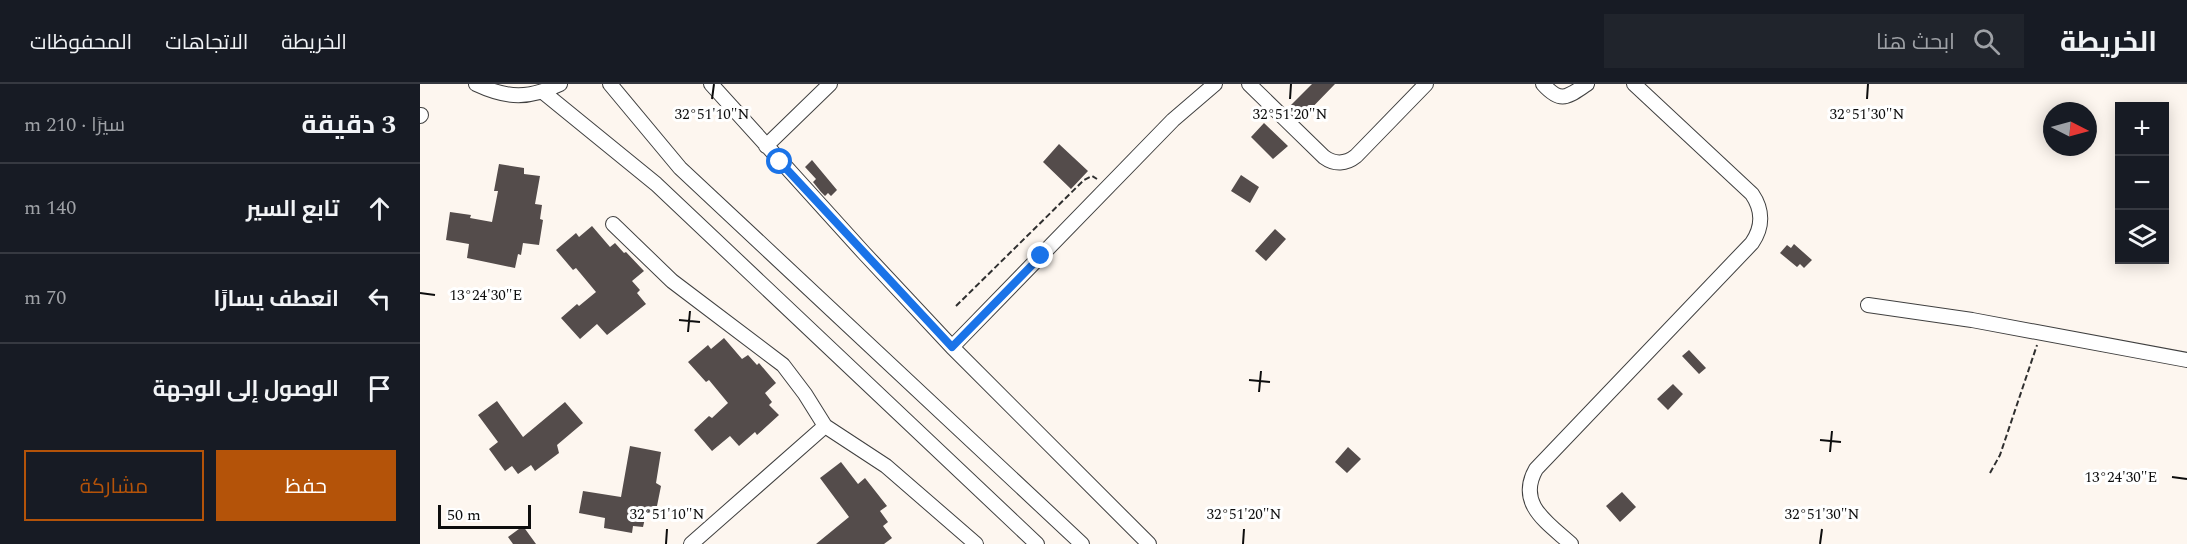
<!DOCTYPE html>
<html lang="ar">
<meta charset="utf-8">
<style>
:root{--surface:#171b24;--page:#20242c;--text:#f1f3f6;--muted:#9ea1a6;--line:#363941;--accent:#b45309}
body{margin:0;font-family:Spectral,Cairo,serif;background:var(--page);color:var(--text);direction:rtl}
.controls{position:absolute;right:18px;top:18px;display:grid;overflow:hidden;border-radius:0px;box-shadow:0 3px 15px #0003}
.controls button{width:54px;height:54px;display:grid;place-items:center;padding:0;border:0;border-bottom:2px solid var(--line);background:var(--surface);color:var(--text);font:30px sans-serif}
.compass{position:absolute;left:1623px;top:18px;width:54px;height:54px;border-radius:50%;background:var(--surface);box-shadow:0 3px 15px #0003;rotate:96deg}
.scale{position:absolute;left:18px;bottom:15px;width:93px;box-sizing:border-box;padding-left:6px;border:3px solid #0d0d0d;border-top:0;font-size:16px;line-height:21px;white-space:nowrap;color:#0d0d0d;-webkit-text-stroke:4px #fff;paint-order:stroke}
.stop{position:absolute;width:18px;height:18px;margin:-14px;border:4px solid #1a73e8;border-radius:50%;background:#fff}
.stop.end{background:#1a73e8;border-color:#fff;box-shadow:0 2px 6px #0008}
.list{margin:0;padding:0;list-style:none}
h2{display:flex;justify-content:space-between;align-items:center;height:78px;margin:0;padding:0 24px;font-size:26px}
h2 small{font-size:20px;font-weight:400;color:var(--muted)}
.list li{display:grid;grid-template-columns:39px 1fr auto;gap:18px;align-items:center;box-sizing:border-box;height:90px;padding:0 24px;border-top:2px solid var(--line)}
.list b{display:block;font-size:22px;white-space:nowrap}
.list em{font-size:20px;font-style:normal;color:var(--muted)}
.actions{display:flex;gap:12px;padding:18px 24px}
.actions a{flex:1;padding:14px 0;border:2px solid var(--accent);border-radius:0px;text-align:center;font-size:21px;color:var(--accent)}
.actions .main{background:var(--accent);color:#fff}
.icon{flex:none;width:33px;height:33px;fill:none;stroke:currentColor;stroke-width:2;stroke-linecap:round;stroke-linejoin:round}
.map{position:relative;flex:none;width:1767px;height:460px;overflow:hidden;direction:ltr}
header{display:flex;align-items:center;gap:36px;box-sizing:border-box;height:84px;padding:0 30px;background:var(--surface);border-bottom:2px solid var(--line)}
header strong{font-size:28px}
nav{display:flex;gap:33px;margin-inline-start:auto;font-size:21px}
.search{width:420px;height:54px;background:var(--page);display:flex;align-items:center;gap:15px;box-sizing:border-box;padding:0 21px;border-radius:0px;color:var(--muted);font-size:22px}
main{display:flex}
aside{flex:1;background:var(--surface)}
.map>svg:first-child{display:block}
.building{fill:#544c4b}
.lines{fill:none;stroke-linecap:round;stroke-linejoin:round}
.street-casing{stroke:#404040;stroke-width:16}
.path{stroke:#2f2f2f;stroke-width:2;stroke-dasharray:6 3;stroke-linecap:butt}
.street{stroke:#fff;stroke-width:14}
.route{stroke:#1a73e8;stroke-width:8}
.ticks{fill:none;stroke:#0d0d0d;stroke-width:2}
.ticks-label{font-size:15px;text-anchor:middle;fill:#0d0d0d;stroke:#fff;stroke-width:6;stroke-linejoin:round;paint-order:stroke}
</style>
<header>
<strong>الخريطة</strong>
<div class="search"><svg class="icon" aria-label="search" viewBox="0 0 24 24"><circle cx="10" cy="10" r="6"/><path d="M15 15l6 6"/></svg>ابحث هنا</div>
<nav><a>الخريطة</a><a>الاتجاهات</a><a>المحفوظات</a></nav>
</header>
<main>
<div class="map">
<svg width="1767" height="460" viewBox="0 0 1767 460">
<rect width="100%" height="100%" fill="#fdf6ef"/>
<path class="building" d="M 892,0 L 915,0 L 881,35 L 869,23 Z
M 844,39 L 868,62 L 853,75 L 831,53 Z
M 639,60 L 668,87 L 651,105 L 623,78 Z
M 392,76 L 417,106 L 411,112 L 408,109 L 405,112 L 401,108 L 393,98 L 396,95 L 385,83 Z
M 79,80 L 104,84 L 104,90 L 120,92 L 115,120 L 122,121 L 120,135 L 123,136 L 119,161 L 103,159 L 101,171 L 98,170 L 95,184 L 47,174 L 49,160 L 26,156 L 30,128 L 51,131 L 50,134 L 72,138 L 78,107 L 74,107 Z
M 821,91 L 839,103 L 830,119 L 811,107 Z
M 172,142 L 190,163 L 195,159 L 204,169 L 206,168 L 224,187 L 212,197 L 220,206 L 217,209 L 226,220 L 187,251 L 177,240 L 160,255 L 141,234 L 157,220 L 159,222 L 176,208 L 156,184 L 153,186 L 136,166 L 156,149 L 159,153 Z
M 855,145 L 866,155 L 846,177 L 835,167 Z
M 1374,160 L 1392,176 L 1384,184 L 1380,180 L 1377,183 L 1360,169 L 1367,161 L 1371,164 Z
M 304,254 L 322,275 L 328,271 L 337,281 L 339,279 L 356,299 L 345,309 L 352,318 L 349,321 L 359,331 L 337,351 L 335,348 L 319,362 L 310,352 L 292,367 L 274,346 L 289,332 L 292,334 L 308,319 L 289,296 L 286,298 L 268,278 L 288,261 L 291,265 Z
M 1269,266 L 1286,284 L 1279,290 L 1262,272 Z
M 1253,300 L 1263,310 L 1248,326 L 1237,315 Z
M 77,317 L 103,353 L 145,318 L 163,339 L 137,361 L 139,369 L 115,387 L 111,381 L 98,390 L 92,382 L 85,387 L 69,365 L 78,358 L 58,331 Z
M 210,362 L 241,368 L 236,399 L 241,402 L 235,432 L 226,430 L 223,443 L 213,442 L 212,449 L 184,444 L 185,434 L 159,429 L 163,407 L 201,413 Z
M 928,363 L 941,375 L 927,389 L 915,378 Z
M 421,378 L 438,400 L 445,394 L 467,422 L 460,427 L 468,438 L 463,442 L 472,454 L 464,460 L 396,460 L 429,433 L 400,394 Z
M 1202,408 L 1216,423 L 1200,438 L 1186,422 Z
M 103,442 L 116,460 L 93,460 L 88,453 Z"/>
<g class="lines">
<g class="street-casing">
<path id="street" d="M 56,0 C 88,15 109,15 140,0
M 190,0 L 260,84 L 662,460
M 291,0 L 444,169 L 532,263 L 729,460
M 829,0 L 904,73 C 915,81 926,80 936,72 L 1006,0
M 1123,0 C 1141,20 1147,13 1167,0
M 123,8 L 236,100 L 617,460
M 0,32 L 1,31
M 346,62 L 410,0
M 193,140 L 252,197 L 363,281 L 385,310 L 405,342
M 1448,221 L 1552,236 L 1767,276
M 532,263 L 753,36 L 795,0
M 271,460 L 405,342 L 466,382 L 556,460
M 1151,460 C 1128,439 1096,420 1116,385 L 1332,159 C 1343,143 1343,126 1332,110 L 1214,0"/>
</g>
<path class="path" d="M 536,222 L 664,96 L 672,92 L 677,95
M 1570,389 L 1580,371 L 1617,261"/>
<use href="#street" class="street"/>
</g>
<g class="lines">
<path class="route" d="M 360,78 L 532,263 L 621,172"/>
</g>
<path class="ticks" d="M 292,15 L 294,0M 870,15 L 871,0M 1447,15 L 1448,0M 0,209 L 15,211M 259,236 L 280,238M 268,248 L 270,227M 829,296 L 850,298M 839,308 L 841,287M 1400,356 L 1421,358M 1410,368 L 1412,347M 1752,393 L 1767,395M 246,460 L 247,445M 823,460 L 824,445M 1400,460 L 1402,445"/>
<g class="ticks-label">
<text x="292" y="35">32°51'10"N</text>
<text x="870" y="35">32°51'20"N</text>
<text x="1447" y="35">32°51'30"N</text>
<text x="66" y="216">13°24'30"E</text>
<text x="1701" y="398">13°24'30"E</text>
<text x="247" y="435">32°51'10"N</text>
<text x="824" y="435">32°51'20"N</text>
<text x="1402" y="435">32°51'30"N</text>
</g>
</svg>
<div class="controls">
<button>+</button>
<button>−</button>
<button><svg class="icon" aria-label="layers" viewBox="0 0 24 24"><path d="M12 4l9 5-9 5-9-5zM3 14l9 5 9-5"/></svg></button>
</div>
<svg class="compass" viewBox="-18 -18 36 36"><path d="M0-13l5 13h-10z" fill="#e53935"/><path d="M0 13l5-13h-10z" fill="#9ea1a6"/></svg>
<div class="scale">50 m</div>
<div class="stop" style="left:360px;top:78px"></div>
<div class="stop end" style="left:621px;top:172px"></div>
</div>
<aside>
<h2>3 دقيقة<small>سيرًا · 210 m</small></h2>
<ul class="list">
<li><svg class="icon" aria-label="ahead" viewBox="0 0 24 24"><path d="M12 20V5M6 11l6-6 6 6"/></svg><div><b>تابع السير</b></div><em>140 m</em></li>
<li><svg class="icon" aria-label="left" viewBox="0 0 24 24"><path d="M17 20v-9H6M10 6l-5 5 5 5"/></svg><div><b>انعطف يسارًا</b></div><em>70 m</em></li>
<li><svg class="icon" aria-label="arrive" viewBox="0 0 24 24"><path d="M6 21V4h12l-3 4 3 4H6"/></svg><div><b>الوصول إلى الوجهة</b></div></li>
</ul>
<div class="actions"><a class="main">حفظ</a><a>مشاركة</a></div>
</aside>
</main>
